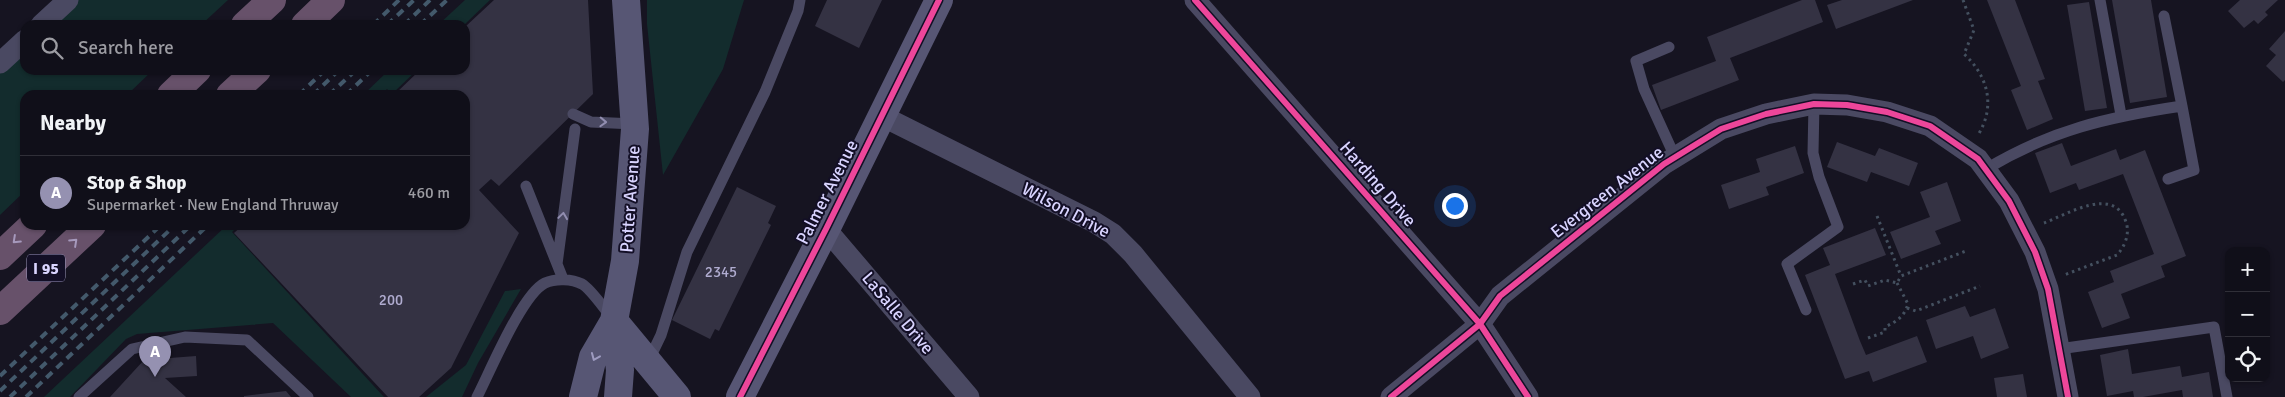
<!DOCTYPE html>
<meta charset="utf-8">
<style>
:root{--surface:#100f19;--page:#191822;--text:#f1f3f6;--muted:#9c9ca2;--line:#302f38;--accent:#9591b1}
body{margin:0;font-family:Signika,sans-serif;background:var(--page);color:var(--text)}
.controls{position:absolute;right:15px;bottom:15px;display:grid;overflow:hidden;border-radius:10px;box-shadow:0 1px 4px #0004}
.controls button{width:45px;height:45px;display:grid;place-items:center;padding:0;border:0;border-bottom:1px solid var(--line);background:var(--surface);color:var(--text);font:25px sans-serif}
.you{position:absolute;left:1454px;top:205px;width:18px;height:18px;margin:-12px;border:4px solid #fff;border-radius:50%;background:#1a73e8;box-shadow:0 0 0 8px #1a73e833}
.badge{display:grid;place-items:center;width:32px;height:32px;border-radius:50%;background:var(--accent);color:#fff;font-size:16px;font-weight:700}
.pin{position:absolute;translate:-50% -41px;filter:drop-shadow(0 1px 2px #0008)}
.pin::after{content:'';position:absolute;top:26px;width:18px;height:15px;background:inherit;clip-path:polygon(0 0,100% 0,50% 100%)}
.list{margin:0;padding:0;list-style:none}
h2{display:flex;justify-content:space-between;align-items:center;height:65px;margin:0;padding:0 20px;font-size:21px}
h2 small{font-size:16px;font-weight:400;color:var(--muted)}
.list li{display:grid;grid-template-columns:32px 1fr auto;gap:15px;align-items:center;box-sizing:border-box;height:75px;padding:0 20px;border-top:1px solid var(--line)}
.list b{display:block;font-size:19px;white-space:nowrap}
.list p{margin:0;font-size:16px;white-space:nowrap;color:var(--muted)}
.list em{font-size:16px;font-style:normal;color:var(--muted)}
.icon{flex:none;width:28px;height:28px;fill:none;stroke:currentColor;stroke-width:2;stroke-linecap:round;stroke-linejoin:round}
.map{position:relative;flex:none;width:2285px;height:397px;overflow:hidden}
.search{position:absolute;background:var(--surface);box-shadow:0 1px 4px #0004;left:20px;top:20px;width:450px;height:55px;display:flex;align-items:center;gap:12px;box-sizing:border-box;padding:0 18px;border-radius:15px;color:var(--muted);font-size:19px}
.panel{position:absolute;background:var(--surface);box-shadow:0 1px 4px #0004;left:20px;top:90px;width:450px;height:140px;border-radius:15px}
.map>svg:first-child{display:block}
.green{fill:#132c2d}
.building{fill:#343243}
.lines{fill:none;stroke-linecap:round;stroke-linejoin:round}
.path{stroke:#44505f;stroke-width:3;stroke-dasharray:2.5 4;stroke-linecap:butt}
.lane{stroke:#4a4962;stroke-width:11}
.street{stroke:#4a4962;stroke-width:21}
.secondary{stroke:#575674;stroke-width:28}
.highway{stroke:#67516a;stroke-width:28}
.rail{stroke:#43596b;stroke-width:4;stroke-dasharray:8 6;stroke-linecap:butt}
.cycleway-casing{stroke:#130f26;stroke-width:9}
.cycleway{stroke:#ed469a;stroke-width:6}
.oneway{stroke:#928eb0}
.oneway2{stroke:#a699bc}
.oneway3{stroke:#9e9bc0}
.labels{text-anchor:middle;stroke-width:4;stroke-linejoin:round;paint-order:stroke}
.number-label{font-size:15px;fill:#b0acd0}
.shield{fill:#130f26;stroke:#9e99be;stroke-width:1}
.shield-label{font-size:16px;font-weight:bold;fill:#d9d4ff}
.street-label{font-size:18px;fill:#d9d4ff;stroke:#130f26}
</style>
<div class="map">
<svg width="2285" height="397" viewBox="0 0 2285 397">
<rect width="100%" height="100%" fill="#161421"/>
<path class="green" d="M 74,0 L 228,0 L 201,25 L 47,25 Z
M 465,0 L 490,0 L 464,25 L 438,25 Z
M 647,0 L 744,0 L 723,69 L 663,175 L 647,24 Z
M 25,46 L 25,70 L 153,70 L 127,95 L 25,95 L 25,191 L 0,215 L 0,69 Z
M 389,70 L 417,70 L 392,94 L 387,89 L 381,95 L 363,95 Z
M 227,225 L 239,225 L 232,232 L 384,397 L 351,397 L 273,323 L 137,334 L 126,339 L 70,397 L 44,397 Z
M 521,289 L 478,363 L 462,397 L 426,397 L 466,365 L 505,291 Z"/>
<path class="building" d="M 494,0 L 588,0 L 593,94 L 499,186 L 491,179 L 479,190 L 519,233 L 451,368 L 419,397 L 388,397 L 234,233 L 243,225 L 465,225 L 465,95 L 394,95 L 420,70 L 465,70 L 465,27 Z
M 827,0 L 882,0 L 859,48 L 815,26 Z
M 1802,0 L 1815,0 L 1823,22 L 1730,58 L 1739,80 L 1661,110 L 1652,85 L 1716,61 L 1707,37 Z
M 1842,0 L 1913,0 L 1836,29 L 1827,5 Z
M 1987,0 L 2015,0 L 2045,79 L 2038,81 L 2053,119 L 2027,130 L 2011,90 L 2021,86 Z
M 2112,0 L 2151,0 L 2167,97 L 2130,103 Z
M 2240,0 L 2278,0 L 2265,12 L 2268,15 L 2258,24 L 2254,20 L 2244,28 L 2228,11 Z
M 2089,2 L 2107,108 L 2085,111 L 2067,5 Z
M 2285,31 L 2285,80 L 2283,82 L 2266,66 L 2276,55 L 2269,49 Z
M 1837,142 L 1875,156 L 1879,148 L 1918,163 L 1909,186 L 1871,172 L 1867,182 L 1827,167 Z
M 2062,143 L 2071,166 L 2116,149 L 2120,160 L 2145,150 L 2186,256 L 2161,266 L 2165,277 L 2121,294 L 2130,318 L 2102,328 L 2088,292 L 2114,282 L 2110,271 L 2154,254 L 2123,174 L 2079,190 L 2076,183 L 2050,193 L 2035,153 Z
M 1795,146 L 1804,173 L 1766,187 L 1769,195 L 1729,209 L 1721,185 L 1760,172 L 1756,159 Z
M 1947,182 L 1961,221 L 1935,231 L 1941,244 L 1901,259 L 1890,232 L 1930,217 L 1920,192 Z
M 737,187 L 776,206 L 768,223 L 771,225 L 719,331 L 715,329 L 710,339 L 672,320 Z
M 1875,228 L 1886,255 L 1835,274 L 1860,341 L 1866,355 L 1917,336 L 1927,362 L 1873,382 L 1869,371 L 1845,379 L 1805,275 L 1830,265 L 1823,248 Z
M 1965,306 L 1970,317 L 1995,308 L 2009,348 L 1981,359 L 1973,336 L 1936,349 L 1926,320 Z
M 2128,349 L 2132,374 L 2180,366 L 2182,377 L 2209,372 L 2213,397 L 2183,397 L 2182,390 L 2143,397 L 2134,397 L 2133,391 L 2107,396 L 2100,355 Z
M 196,356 L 197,376 L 165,378 L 186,397 L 110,397 L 144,360 Z
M 2023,374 L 2027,397 L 1997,397 L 1994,378 Z
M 286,391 L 291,397 L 244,397 L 244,396 Z"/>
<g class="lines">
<path class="path" d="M 1963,0 L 1974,30 L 1964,54 C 1988,76 1996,106 1978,135
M 1877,216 L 1901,276
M 2044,223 C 2068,214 2114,185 2126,222 C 2130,234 2125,246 2117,255 L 2064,275
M 1853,284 L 1865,280 L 1868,286 L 1885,280 L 1897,283 L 1901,276 L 1966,251
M 1907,308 L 1916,311 L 1980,286
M 1868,338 L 1885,332 L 1885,327 C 1897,321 1904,317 1908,304 L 1897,283"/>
<path class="lane" d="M 2100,0 L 2121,115
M 1669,47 L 1636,61 L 1644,89 L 1675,157
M 573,114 L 591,122 L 634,124
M 1986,169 C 2051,130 2108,117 2182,106 L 2164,16
M 2168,179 L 2194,170 L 2182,106
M 526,186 L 563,279
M 557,264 L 575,129
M 1806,310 L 1787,264 L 1838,227 L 1819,177 L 1813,153 L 1814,104
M 2059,349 L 2214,327 L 2227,397
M 648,362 L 661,335 L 687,252 L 765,92 L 798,11 L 800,0
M 79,397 L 132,349 L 185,337 L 247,340 L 308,397
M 477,397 C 490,372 522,294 545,283 C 556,278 572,279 582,284 C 591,289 605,310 612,318"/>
<path class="street" d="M 1195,0 L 1480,324 L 1528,397
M 41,25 L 68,0
M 0,63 L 25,40
M 882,116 L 1094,222 L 1113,234 L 1133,254 L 1250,397
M 826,229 L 969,397
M 1391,397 L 1480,324 L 1500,296 L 1664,164 L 1721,129 L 1766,114 L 1814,104 L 1847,105 L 1887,112 L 1930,126 L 1978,159 L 2009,201 L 2035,252 L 2048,289 L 2068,397"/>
<path class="secondary" d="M 614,321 L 677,397
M 583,397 L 593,357 L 614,321
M 618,397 L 620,370 L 614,321 L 625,261 L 635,129 L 626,0
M 740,397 L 826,229 L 939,0"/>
<path class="highway" d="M 245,25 L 272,0
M 305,25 L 331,0
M 171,95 L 197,70
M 230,95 L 257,70
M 0,256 L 33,225
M 0,311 L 92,225"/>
<path class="rail" d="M 373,25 L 399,0
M 387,25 L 414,0
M 404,25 L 430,0
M 420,25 L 447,0
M 299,95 L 325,70
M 313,95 L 339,70
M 329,95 L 356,70
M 346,95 L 372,70
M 0,376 L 161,225
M 0,391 L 175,225
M 10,397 L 191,225
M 26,397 L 208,225"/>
<g class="cycleway-casing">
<path id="cycleway" d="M 1195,0 L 1480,324 L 1528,397
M 740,397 L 826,229 L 939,0
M 1391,397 L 1480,324 L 1500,296 L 1664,164 L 1721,129 L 1766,114 L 1814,104 L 1847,105 L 1887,112 L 1930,126 L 1978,159 L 2009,201 L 2035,252 L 2048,289 L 2068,397"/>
</g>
<use href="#cycleway" class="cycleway"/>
</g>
<defs><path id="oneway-chevron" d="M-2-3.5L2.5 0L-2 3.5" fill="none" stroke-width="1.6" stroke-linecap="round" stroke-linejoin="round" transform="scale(1.25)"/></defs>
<g class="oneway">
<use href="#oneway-chevron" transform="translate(603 122) rotate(2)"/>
<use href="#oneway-chevron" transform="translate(563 216) rotate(-82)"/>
</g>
<g class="oneway2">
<use href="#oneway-chevron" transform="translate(16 240) rotate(137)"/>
<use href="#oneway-chevron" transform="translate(74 242) rotate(-43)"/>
</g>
<use class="oneway3" href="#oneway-chevron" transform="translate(595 357) rotate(113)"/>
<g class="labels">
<g class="number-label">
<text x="721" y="277">2345</text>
<text x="391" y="305">200</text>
</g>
<rect class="shield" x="27" y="254.5" width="38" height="27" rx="4"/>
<g class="shield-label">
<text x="46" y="274">I 95</text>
</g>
<g class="street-label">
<text transform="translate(1378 184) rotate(49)" y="6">Harding Drive</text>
<text transform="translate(827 192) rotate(-63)" y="6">Palmer Avenue</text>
<text transform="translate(1607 192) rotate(-38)" y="6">Evergreen Avenue</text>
<text transform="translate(630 199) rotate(-86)" y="6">Potter Avenue</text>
<text transform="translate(1066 210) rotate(28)" y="6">Wilson Drive</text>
<text transform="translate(898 313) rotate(50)" y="6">LaSalle Drive</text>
</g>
</g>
</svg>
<div class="controls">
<button>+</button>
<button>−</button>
<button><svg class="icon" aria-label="locate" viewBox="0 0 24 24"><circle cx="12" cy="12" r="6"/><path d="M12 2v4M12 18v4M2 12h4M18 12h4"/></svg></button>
</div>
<div class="you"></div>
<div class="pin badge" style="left:155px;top:377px">A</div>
<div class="search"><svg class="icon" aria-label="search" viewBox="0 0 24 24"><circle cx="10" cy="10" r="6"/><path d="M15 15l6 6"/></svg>Search here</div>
<section class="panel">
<h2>Nearby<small></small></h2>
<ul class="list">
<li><span class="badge">A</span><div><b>Stop &amp; Shop</b><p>Supermarket · New England Thruway</p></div><em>460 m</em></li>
</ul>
</section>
</div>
